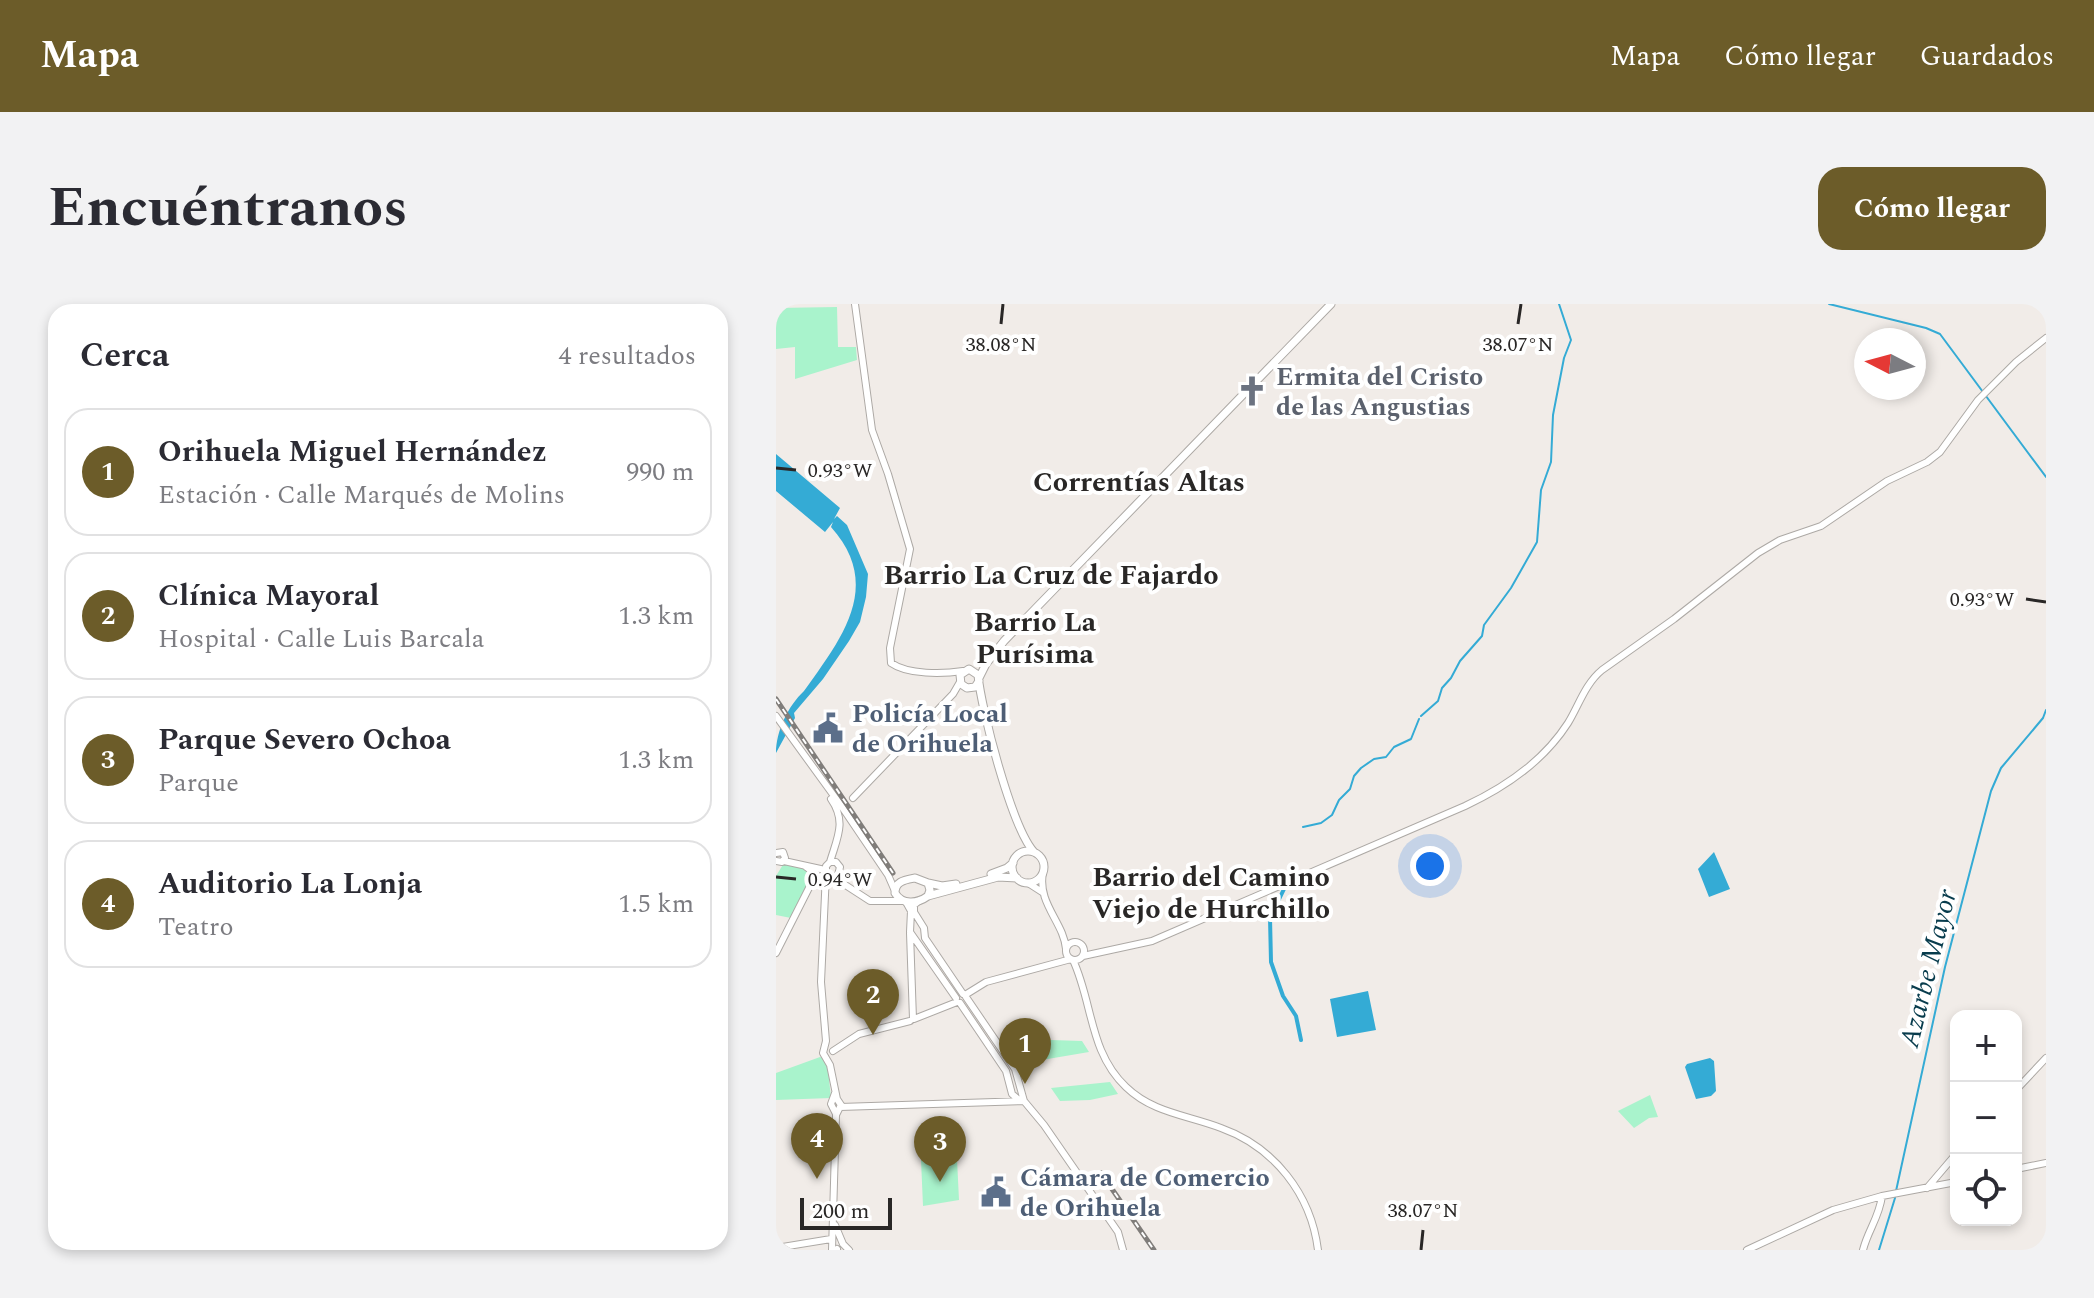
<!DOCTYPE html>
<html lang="es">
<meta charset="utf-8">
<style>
:root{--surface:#fff;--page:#f2f2f3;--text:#2b2b33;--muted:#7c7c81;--line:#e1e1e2;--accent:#6c5c29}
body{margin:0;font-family:Spectral,serif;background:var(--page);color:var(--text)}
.controls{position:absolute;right:24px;bottom:24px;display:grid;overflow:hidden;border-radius:16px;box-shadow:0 4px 12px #0003}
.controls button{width:72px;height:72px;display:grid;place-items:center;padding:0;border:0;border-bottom:2px solid var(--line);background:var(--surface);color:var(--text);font:40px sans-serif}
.compass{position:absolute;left:1078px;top:24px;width:72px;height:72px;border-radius:50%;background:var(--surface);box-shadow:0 4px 12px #0003;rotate:276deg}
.scale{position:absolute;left:24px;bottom:20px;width:92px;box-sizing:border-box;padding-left:8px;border:4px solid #292726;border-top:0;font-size:22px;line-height:28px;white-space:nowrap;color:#292726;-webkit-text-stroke:6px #fff;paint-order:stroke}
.you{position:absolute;left:654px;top:562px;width:28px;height:28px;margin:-20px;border:6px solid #fff;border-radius:50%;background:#1a73e8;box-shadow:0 0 0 12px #1a73e833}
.badge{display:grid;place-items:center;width:52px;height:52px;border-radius:50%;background:var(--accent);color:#fff;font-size:26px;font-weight:700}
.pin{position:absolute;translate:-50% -66px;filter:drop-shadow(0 2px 4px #0008)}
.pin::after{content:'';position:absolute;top:42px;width:28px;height:24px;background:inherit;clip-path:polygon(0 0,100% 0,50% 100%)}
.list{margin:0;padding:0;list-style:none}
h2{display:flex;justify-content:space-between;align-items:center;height:104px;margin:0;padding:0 32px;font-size:34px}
h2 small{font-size:26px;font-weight:400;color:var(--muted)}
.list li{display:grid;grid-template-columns:52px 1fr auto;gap:24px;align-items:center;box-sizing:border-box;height:128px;margin:0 16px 16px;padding:0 16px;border:2px solid var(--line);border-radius:24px}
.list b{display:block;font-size:30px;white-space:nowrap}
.list p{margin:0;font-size:26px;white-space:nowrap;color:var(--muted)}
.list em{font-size:26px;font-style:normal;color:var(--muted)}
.icon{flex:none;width:44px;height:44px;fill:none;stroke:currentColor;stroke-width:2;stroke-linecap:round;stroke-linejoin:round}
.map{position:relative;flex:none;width:1270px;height:946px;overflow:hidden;border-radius:24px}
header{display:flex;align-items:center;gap:48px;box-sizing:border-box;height:112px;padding:0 40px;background:var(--accent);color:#fff}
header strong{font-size:38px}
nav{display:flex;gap:44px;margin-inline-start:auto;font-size:28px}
.intro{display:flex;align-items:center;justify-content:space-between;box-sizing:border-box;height:192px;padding:0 48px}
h1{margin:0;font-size:56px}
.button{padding:20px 36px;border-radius:24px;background:var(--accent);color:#fff;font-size:28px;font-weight:700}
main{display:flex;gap:48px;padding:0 48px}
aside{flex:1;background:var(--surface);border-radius:24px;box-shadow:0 4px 12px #0003}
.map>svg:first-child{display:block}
.green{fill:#a9f3cc}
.water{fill:#34abd5}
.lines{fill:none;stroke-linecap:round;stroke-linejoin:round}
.stream{stroke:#34abd5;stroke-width:2}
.canal{stroke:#34abd5;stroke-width:4}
.secondary-casing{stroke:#ada9a5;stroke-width:8}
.primary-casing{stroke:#ada9a5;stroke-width:9}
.secondary{stroke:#fff;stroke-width:6}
.primary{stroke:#fff;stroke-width:7}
.rail-casing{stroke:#807d7a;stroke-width:5}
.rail{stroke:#fff;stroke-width:2;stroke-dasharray:6;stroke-linecap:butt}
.ticks{fill:none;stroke:#292726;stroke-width:3}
.labels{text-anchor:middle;stroke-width:8;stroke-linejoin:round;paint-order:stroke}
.worship-label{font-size:26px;font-weight:bold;fill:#5b616d;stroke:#fff;text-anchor:start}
.service-label{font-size:26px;font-weight:bold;fill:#4e5e75;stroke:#fff;text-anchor:start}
.neighbourhood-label{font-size:28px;font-weight:bold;fill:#292726;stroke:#fff}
.water-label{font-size:28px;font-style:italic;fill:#083c4d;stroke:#fff}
.ticks-label{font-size:20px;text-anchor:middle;fill:#292726;stroke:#fff;stroke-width:8;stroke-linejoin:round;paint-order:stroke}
</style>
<header>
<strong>Mapa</strong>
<nav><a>Mapa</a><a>Cómo llegar</a><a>Guardados</a></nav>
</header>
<div class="intro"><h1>Encuéntranos</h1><a class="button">Cómo llegar</a></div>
<main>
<aside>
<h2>Cerca<small>4 resultados</small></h2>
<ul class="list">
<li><span class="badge">1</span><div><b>Orihuela Miguel Hernández</b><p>Estación · Calle Marqués de Molins</p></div><em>990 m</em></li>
<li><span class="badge">2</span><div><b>Clínica Mayoral</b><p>Hospital · Calle Luis Barcala</p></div><em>1.3 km</em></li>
<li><span class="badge">3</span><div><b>Parque Severo Ochoa</b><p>Parque</p></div><em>1.3 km</em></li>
<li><span class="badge">4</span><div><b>Auditorio La Lonja</b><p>Teatro</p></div><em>1.5 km</em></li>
</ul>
</aside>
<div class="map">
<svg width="1270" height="946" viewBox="0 0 1270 946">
<rect width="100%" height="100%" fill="#f1ece8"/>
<path class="green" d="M 61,3 L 62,43 L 80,43 L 81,56 L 19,75 L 19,43 L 0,45 L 0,4 Z
M 8,559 L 23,562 L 36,570 L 15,614 L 0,611 L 0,572 Z
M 240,727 L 275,736 L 306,737 L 313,748 L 254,758 L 233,728 Z
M 44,753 L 51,756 L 55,794 L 0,796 L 0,769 Z
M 334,778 L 342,790 L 314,796 L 284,797 L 275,784 Z
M 874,791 L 882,813 L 873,814 L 858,824 L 842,807 Z
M 181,855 L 183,896 L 147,902 L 145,856 Z"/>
<path class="water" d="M 0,150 L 64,204 L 58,215 L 61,212 L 71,221 L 92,270 L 90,293 L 84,318 L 73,337 L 47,375 L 18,409 L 19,414 L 0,449 C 0,427 12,402 28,387 C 65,335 108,282 55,223 L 57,218 L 49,228 L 0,187 Z
M 938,548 L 954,585 L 933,593 L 922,565 Z
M 592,687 L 600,726 L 561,733 L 554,695 Z
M 934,754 L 938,757 L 940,787 L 935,792 L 920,795 L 909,763 L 911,760 Z"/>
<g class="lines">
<path class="stream" d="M 1053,0 L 1150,24 L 1164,30 L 1270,173
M 645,412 L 662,397 L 666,384 L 675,374 L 684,357 L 706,332 L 708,321 L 735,284 L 761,238 L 765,186 L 775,158 L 777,111 L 788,54 L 795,36 L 783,0
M 527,523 L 545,519 L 556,511 L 563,496 L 574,485 L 578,472 L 585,464 L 598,455 L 610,453 L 618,443 L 635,435 L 643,415
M 1120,887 L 1169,663 L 1215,487 L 1225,464 L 1267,414 L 1270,406
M 1103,946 L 1119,894"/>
<path class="canal" d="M 508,585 L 494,614 L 495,658 L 507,692 L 520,712 L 525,736"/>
<g class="secondary-casing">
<path id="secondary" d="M 79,0 L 96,126 L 112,170 L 134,245 L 114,344 L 115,359 C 132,371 167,370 187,367
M 0,412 L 66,503 L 112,571 L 119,587
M 77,494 L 177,390 L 184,378
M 0,549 L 7,548 L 9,554 L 6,558 L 0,557
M 8,557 L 49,566
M 54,558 L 60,558 L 64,563 L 62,571 L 55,573
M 50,569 L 45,678 L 50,737 L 47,749 L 54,761 L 61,795 L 65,801 L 60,811 L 56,946
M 267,569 C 261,599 288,619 290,645
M 50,570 L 50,562 L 54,558 C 61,534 71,518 55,495
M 57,573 L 94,597 L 128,597
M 252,579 L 266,588
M 144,596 L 138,601 L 138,608 L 148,624 L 149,634 L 187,690
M 130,598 L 135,607 L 134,628 L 180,694
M 134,629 L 137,715
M290 647a9 9 0 1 1 18 0a9 9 0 1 1-18 0Z
M 0,649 L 40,570 L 29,562
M 307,652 L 376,637 L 689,502 C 730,483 767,458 792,419 C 803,401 809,380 826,366 L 898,315 L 982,249 L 1004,236 L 1045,222 L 1111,177 L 1151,158 L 1164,148 L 1202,96 L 1240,58 L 1270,34
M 297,656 C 317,699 313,748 350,783 C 377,809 411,811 445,824 C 498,843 535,890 542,946
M 189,691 L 210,678 L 295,655
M 190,693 L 239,765 L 248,797 L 268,821 L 342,928 L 347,946
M 184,699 L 230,767 L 236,790 L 243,796
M 138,715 L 181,698
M 57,747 L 83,730 L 134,717
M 1240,786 L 1270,754
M 59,789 L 55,800 L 60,810
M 64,803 L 248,797
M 1240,865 L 1270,859
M 1151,884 L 1180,850
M 59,921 L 67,940 L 73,946
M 0,944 L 55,935
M 60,946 L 61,945
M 971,946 L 1057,906 L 1106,892 L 1180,878
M 1087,946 C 1092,926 1103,914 1106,892"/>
</g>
<g class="primary-casing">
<path id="primary" d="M 203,374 L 210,360 L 228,337 L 555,0
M 203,377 L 199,383 L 191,384 L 185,380 L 184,371 L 193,365 L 202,371 C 205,405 236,524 258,548
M236 563a16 16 0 1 1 32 0a16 16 0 1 1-32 0Z
M 215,570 L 231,564 L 237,559
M 139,574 L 152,579 L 154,586 L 152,592 C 141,600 126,601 119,589 C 119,577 129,576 139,574 Z
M 152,579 L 166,582 L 180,580
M 152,592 L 222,573 L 241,574"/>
</g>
<use href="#secondary" class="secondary"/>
<use href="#primary" class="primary"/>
<g class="rail-casing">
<path id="rail" d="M 0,395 L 117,569
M 325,869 L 378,946"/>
</g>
<use href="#rail" class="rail"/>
</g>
<path class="ticks" d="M 225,20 L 227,0M 742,20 L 745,0M 0,164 L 20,166M 1250,295 L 1270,298M 0,573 L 20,575M 645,946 L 647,926"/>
<defs>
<g id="church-bare" transform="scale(2.4)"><path d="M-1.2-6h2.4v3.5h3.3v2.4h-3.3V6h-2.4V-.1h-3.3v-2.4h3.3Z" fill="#6b7280" stroke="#fff" stroke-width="2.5" paint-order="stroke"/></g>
<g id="civic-bare" transform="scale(2.4)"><path d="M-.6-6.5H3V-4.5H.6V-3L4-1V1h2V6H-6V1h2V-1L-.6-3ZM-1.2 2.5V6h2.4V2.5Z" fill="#5c6f8a" stroke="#fff" stroke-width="2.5" paint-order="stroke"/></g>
</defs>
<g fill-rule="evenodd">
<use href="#church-bare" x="476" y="87"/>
<use href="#civic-bare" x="52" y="424"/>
<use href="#civic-bare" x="220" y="888"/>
</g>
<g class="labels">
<g class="worship-label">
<text x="500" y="81">Ermita del Cristo<tspan x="500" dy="30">de las Angustias</tspan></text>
</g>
<g class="service-label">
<text x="76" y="418">Policía Local<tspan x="76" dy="30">de Orihuela</tspan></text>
<text x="244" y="882">Cámara de Comercio<tspan x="244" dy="30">de Orihuela</tspan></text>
</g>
<g class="neighbourhood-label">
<text x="363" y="187">Correntías Altas</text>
<text x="275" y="280">Barrio La Cruz de Fajardo</text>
<text x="259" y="327">Barrio La<tspan x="259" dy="32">Purísima</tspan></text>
<text x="435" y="582">Barrio del Camino<tspan x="435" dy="32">Viejo de Hurchillo</tspan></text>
</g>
<g class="water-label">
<text transform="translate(1151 664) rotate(-76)" y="10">Azarbe Mayor</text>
</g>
</g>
<g class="ticks-label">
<text x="225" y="47">38.08°N</text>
<text x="742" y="47">38.07°N</text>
<text x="64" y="173">0.93°W</text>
<text x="1206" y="302">0.93°W</text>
<text x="64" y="582">0.94°W</text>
<text x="647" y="913">38.07°N</text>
</g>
</svg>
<div class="controls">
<button>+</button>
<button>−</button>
<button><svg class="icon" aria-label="locate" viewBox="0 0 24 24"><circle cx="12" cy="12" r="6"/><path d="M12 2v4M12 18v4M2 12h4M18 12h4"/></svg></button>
</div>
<svg class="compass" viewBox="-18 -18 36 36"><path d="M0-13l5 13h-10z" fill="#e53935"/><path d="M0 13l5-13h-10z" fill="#7c7c81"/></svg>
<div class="scale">200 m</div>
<div class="you"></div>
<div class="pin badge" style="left:249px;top:780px">1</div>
<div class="pin badge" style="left:97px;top:731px">2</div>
<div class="pin badge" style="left:164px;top:878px">3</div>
<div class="pin badge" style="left:41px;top:875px">4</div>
</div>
</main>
